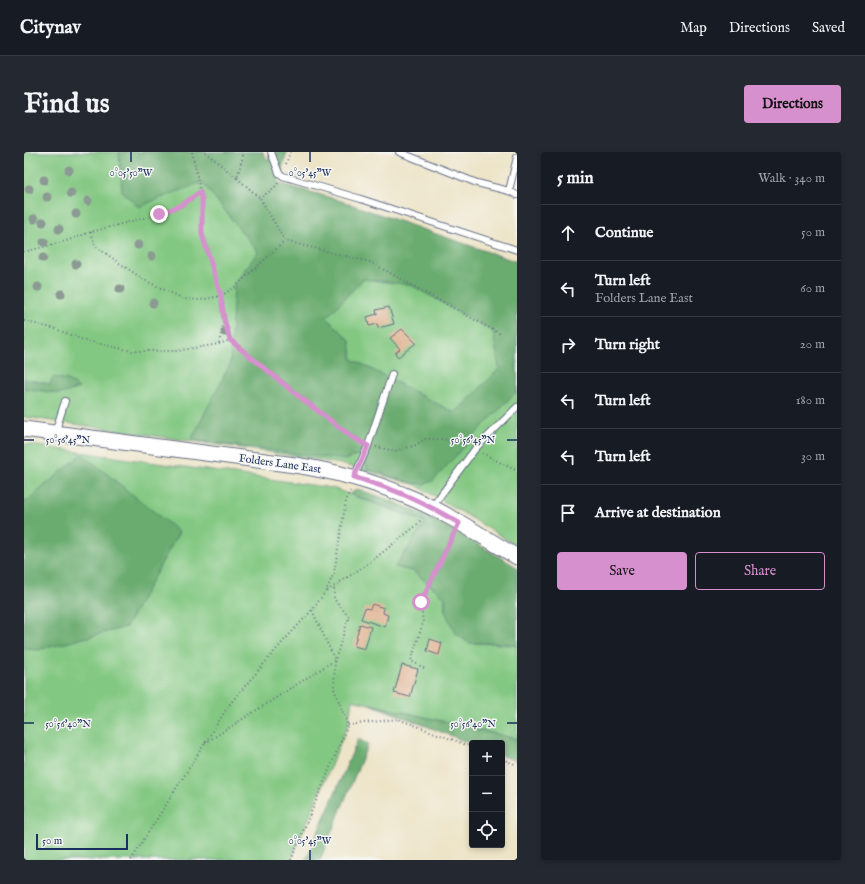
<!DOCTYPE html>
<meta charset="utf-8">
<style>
:root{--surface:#171b24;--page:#242831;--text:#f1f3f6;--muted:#9ea1a6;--line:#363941;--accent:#d690ce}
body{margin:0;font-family:"IM FELL English",serif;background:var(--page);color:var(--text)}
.controls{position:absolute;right:12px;bottom:12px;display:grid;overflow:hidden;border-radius:4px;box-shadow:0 2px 6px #0003}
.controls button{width:36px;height:36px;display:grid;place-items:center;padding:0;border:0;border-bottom:1px solid var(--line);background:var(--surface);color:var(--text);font:20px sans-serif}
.scale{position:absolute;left:12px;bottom:10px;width:92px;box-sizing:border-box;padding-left:4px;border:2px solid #1b2f5e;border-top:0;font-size:11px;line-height:14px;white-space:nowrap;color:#1b2f5e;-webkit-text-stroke:3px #f6f6f2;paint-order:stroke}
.stop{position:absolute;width:12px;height:12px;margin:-9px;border:3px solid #d690ce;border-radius:50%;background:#fff}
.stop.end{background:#d690ce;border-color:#fff;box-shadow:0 1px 4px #0008}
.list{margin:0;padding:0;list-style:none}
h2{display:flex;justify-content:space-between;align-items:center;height:52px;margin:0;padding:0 16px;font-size:17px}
h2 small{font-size:13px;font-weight:400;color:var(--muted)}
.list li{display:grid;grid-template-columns:26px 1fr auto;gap:12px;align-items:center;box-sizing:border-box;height:56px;padding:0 16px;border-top:1px solid var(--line)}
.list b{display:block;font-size:15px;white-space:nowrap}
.list p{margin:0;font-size:13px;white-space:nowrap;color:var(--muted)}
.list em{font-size:13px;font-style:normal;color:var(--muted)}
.actions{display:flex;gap:8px;padding:12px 16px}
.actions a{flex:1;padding:9px 0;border:1px solid var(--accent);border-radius:4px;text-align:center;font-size:14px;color:var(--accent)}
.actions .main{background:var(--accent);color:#111}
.icon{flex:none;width:22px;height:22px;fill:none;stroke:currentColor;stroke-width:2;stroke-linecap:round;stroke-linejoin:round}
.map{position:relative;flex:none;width:493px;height:708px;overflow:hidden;border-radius:4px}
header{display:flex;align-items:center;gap:24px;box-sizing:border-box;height:56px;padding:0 20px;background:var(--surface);border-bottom:1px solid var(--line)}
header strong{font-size:19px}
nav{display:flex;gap:22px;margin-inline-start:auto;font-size:14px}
.intro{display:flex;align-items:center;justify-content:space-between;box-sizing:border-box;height:96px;padding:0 24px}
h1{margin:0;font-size:28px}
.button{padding:10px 18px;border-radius:4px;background:var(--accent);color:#111;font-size:14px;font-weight:700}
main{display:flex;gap:24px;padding:0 24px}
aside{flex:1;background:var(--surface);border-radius:4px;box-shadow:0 2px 6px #0003}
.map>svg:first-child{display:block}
.green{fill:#83c882;stroke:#4f7c70}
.forest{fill:#6aac70;stroke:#426e67;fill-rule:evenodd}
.building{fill:#dfaf8c}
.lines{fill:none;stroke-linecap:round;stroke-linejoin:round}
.service-casing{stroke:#646e83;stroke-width:8}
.tertiary-casing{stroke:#646e83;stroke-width:17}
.path{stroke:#646e83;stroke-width:2;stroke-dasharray:1 3;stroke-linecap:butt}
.service{stroke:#fff;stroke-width:6}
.tertiary{stroke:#fff;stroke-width:15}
.tree{fill:#8b9a93}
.route{stroke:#d690ce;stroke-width:5}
.ticks{fill:none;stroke:#1b2f5e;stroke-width:1.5}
.labels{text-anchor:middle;stroke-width:3;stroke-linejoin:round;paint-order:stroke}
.street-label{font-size:11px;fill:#1b2f5e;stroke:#f6f6f2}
.ticks-label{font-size:10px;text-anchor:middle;fill:#1b2f5e;stroke:#f6f6f2;stroke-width:3;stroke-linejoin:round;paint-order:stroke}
</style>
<header>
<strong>Citynav</strong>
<nav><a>Map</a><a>Directions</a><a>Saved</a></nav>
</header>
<div class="intro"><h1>Find us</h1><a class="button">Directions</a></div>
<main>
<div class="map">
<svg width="493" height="708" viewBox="0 0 493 708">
<rect width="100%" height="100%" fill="#f6f6f2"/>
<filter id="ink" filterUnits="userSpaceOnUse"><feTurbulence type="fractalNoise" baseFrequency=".025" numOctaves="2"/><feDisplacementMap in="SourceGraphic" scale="8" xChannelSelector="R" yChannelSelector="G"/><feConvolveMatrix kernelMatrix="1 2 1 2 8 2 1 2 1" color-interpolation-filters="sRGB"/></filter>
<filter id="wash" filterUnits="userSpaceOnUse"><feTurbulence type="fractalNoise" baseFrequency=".012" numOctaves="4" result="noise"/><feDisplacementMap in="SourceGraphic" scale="16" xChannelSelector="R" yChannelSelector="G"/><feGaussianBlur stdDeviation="0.9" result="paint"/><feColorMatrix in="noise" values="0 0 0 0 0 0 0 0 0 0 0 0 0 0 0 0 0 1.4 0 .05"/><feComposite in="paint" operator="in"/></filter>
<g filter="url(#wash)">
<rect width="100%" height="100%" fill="#ede4c7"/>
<path class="green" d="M 0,0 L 239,0 L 254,31 L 311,47 L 493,110 L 493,394 L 441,362 L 392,333 L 317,312 L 278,305 L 0,265 Z
M 0,292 L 308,336 L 402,370 L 371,415 L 389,419 L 421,445 L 421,459 L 445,491 C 461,491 477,491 493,494 L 493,587 L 328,548 L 324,573 L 267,708 L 0,708 Z"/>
<path class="forest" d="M 95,0 L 239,0 L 244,9 L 247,0 L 263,0 L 254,31 L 311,47 L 493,110 L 493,239 L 458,275 L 409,329 L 400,332 L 388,331 L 343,317 L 341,306 L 334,303 L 321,308 L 167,288 L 206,212 L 210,132 L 234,100 L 178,30 L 114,55 L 98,39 ZM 339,127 L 387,133 L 469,179 L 475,217 L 431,261 L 328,207 L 326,188 L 302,166 Z
M 29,225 L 44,228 L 55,236 L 37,242 L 0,236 L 0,227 L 26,232 Z
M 58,302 L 155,380 L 102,475 L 14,498 L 0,497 L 0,351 Z
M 333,337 C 362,346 391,358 418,372 C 444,386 468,401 493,415 L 493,494 L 485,492 L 467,491 L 445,491 L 431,481 L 421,459 L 421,445 L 389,419 L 371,415 L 402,370 L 326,342 Z
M 346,552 L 493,587 L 493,609 L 478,604 L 478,591 L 448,591 L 448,592 Z
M 334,587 L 344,592 L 296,708 L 282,708 Z"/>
<g id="blocks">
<path class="building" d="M 365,155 L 370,172 L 354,176 L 353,172 L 345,174 L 343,165 L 353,162 L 352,158 Z
M 378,177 L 392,191 L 374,205 L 371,201 L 376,197 L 366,186 Z
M 348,452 L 360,456 L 359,461 L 364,463 L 361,475 L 337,467 L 341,456 L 346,457 Z
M 336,472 L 347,475 L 341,497 L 330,494 Z
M 406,487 L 418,491 L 415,503 L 403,499 Z
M 378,513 L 394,517 L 386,545 L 370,541 Z"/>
</g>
</g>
<g filter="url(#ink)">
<use href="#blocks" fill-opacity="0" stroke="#646e83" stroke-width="1"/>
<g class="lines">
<g class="service-casing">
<path id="service" d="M 247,0 L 255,21 L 259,24 L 337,47 L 493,98
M 375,0 L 453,31 L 485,39
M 493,5 L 485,39 L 493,43
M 31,281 L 41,249
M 330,325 L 344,294 L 368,222
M 408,355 L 451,297 L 493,255"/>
</g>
<g class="tertiary-casing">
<path id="tertiary" d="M 0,277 L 271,313 C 309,319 345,328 380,343 C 420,359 456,383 493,405"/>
</g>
<path class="path" d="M 168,0 L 178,48 L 178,82 L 197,144 L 200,167 L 206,188 L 272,241 L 328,285 L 337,290
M 181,0 L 213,26 L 219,4 L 218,0
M 262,12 L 266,0
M 213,26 L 236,46
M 254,31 L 250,36 L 236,46 L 261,89 L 346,110 L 478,183
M 67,80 L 71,94 L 120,128 L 160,147 L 176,148 L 197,144 L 212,134 L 261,89
M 0,100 L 42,89 L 67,80 L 135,62 L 158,53 L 176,41
M 0,169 L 32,177 L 59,188 L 108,199 L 152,199 L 195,192 L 206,188
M 195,191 L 200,168
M 352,295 L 371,299 L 392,293 L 401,287 L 419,287 L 442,294
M 458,301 L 493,319
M 303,439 L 349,408 L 393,373 L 398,366
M 400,516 L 387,509 L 399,471 L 397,450 L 429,383
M 324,573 L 374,567 L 448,595
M 181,591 L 311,508 L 288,458
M 478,607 L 493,613
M 107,708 L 205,553 L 256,493 L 288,458 L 302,439 L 310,421 L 322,349 L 326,339
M 267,708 L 324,573 L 310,537 L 311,508 L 325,465 L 310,447 L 310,434"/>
<use href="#service" class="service"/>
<use href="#tertiary" class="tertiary"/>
</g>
<g class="tree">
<circle cx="45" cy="18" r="4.5"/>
<circle cx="20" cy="28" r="4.5"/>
<circle cx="5" cy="37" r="4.5"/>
<circle cx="47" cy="41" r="4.5"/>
<circle cx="23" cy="45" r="4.5"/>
<circle cx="64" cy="49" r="4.5"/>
<circle cx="52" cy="62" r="4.5"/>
<circle cx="10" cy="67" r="4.5"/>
<circle cx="19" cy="70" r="4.5"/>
<circle cx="35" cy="77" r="4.5"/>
<circle cx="20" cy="90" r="4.5"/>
<circle cx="114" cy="93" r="4.5"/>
<circle cx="128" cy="104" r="4.5"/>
<circle cx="19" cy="106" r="4.5"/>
<circle cx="52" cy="112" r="4.5"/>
<circle cx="14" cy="135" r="4.5"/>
<circle cx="96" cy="137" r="4.5"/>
<circle cx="37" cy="142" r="4.5"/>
<circle cx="129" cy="151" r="4.5"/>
<circle cx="201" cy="180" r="4.5"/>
</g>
</g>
<g class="lines" filter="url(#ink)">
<path class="route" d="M 135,62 L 158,53 L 176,40 L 178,48 L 178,82 L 197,144 L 200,167 L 206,188 L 272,242 L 328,285 L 344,294 L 330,325 C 348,331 366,336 383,344 C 401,352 418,361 435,371 L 397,450"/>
</g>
<path class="ticks" d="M 107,0 L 107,10M 286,0 L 286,10M 0,288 L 10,288M 483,288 L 493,288M 0,571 L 10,571M 483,571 L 493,571M 286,698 L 286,708"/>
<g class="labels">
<g class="street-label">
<text transform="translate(256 311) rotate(8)" y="4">Folders Lane East</text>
</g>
</g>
<g class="ticks-label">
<text x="107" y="24">0°05'50"W</text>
<text x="286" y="24">0°05'45"W</text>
<text x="44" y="291">50°56'45"N</text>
<text x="449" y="291">50°56'45"N</text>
<text x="44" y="575">50°56'40"N</text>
<text x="449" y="575">50°56'40"N</text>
<text x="286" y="692">0°05'45"W</text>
</g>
</svg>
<div class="controls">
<button>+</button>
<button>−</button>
<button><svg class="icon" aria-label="locate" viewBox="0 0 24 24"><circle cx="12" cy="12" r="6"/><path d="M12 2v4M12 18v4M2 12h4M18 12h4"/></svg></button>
</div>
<div class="scale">50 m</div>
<div class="stop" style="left:397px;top:450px"></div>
<div class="stop end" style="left:135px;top:62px"></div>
</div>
<aside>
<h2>5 min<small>Walk · 340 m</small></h2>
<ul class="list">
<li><svg class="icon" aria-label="ahead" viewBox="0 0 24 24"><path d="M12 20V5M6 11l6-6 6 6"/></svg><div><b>Continue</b></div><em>50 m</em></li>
<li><svg class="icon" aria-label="left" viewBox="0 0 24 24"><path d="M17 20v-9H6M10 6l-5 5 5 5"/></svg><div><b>Turn left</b><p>Folders Lane East</p></div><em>60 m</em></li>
<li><svg class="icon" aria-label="right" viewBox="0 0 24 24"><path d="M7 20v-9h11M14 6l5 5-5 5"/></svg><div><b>Turn right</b></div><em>20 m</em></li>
<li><svg class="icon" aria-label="left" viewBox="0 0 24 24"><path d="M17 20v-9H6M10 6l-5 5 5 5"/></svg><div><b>Turn left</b></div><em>180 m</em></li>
<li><svg class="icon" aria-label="left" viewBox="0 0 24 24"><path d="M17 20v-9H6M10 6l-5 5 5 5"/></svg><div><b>Turn left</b></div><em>30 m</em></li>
<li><svg class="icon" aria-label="arrive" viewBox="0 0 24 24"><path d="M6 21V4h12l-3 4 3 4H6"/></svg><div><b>Arrive at destination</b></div></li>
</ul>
<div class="actions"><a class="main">Save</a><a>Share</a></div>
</aside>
</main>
